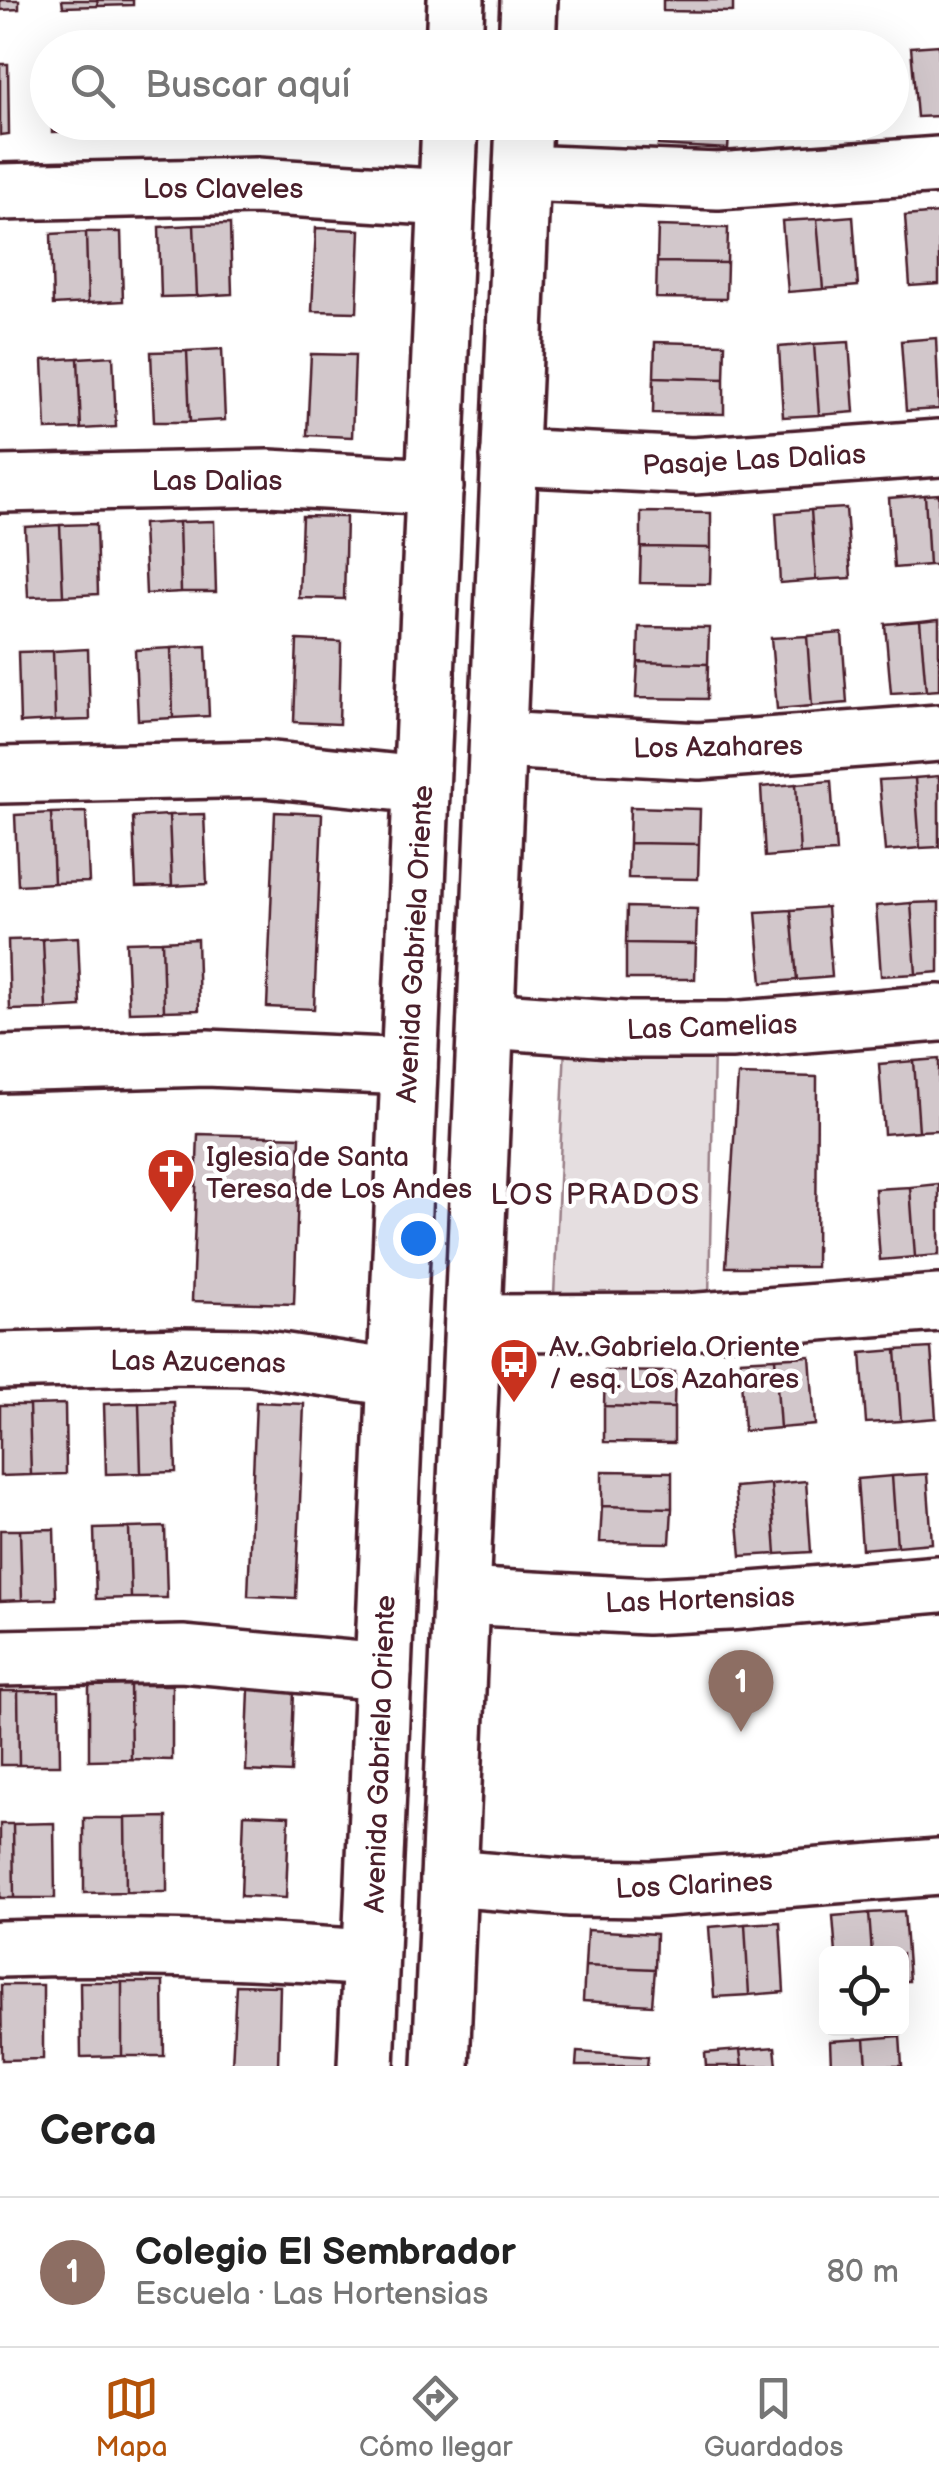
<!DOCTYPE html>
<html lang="es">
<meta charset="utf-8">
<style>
:root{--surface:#fff;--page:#f6f6f6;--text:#222;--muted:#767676;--line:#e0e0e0;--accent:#b45309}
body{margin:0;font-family:"Balsamiq Sans",sans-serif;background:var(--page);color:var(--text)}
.controls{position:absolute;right:30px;bottom:30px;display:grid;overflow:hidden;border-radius:15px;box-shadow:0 10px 40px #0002}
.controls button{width:90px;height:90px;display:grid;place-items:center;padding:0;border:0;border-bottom:2px solid var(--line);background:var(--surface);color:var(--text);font:50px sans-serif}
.you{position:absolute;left:418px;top:1238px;width:35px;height:35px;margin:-25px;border:8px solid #fff;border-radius:50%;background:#1a73e8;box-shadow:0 0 0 15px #1a73e833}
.badge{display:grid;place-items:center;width:65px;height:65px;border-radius:50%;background:var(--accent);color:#fff;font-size:32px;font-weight:700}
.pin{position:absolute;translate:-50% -82px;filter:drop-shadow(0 2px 5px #0008)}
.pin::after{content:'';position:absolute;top:52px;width:35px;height:30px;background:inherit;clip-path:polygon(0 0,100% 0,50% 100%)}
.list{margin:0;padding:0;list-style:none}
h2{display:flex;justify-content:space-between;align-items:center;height:130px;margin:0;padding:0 40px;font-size:42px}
h2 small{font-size:32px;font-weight:400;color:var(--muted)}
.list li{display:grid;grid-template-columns:65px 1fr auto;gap:30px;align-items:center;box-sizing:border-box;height:150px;padding:0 40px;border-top:2px solid var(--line)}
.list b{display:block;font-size:38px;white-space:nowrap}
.list p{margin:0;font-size:32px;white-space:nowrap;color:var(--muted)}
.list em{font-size:32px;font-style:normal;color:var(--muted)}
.icon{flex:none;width:55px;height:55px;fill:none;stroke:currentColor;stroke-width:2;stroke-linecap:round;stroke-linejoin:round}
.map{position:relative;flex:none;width:939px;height:2066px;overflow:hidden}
.search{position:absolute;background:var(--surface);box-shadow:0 10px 40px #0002;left:30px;right:30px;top:30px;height:110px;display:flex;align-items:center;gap:25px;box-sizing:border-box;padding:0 35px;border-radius:55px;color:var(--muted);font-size:38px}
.sheet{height:280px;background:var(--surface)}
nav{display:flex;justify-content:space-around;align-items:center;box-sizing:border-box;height:140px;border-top:2px solid var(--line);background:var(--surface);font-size:28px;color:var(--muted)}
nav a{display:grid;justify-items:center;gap:5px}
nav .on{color:var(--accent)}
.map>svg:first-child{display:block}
.green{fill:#e5dee0;stroke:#987e86;stroke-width:2.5}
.building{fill:#d2c7cb;stroke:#4a1f2b;stroke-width:2.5}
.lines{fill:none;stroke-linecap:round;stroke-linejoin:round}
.minor-casing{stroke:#4a1f2b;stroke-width:62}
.major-casing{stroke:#4a1f2b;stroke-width:62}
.minor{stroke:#fff;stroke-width:55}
.major{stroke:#fff;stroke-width:55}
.labels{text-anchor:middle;stroke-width:9;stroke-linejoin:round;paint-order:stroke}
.street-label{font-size:28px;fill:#4a1f2b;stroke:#fff}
.poi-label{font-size:28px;fill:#4a1f2b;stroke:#fff;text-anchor:start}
.neighbourhood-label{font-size:30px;letter-spacing:2.5px;fill:#4a1f2b;stroke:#fff}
</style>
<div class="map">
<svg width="939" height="2066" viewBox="0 0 939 2066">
<rect width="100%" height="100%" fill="#fff"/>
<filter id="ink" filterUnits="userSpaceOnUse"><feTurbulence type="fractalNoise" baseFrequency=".01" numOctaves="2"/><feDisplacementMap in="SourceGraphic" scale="20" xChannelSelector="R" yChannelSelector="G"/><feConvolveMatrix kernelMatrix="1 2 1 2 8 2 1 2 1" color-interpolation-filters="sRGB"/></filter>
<g filter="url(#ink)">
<path class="green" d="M 565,1045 L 714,1048 L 709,1298 L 554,1296 Z"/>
<path class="building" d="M 0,0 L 19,0 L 19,9 L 0,10 Z
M 62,0 L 97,0 L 98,6 L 63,7 Z
M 97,0 L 133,0 L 133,5 L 98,6 Z
M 663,0 L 733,0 L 733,12 L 663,11 Z
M 664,37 L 734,41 L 733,48 L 663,48 Z
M 321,42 L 366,43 L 365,48 L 321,48 Z
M 939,45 L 939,116 L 917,117 L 911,47 Z
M 0,64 L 8,64 L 9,134 L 0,135 Z
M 52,122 L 88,122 L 88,131 L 52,132 Z
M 88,122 L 123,122 L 123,130 L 88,131 Z
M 158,122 L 193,122 L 193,128 L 158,129 Z
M 193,122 L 229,122 L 229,126 L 193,128 Z
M 660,122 L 730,122 L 728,149 L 658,145 Z
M 795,122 L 831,122 L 831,128 L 796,130 Z
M 939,213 L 939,284 L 910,286 L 905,216 Z
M 853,216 L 858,286 L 823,289 L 817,219 Z
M 817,219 L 823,289 L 788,292 L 782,221 Z
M 230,224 L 232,294 L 197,296 L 194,225 Z
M 194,225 L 197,296 L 161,297 L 159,227 Z
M 658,226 L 728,228 L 727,263 L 657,262 Z
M 316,228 L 360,230 L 357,312 L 312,311 Z
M 86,232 L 88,303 L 53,305 L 51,234 Z
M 86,232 L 121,232 L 123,301 L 88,303 Z
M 657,262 L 727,263 L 726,299 L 656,298 Z
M 936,338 L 939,409 L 906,411 L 901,341 Z
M 655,342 L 725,344 L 724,379 L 654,377 Z
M 849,342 L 854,412 L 819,415 L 814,344 Z
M 814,344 L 819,415 L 783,417 L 779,347 Z
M 222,349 L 225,420 L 190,422 L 187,351 Z
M 187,351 L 190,422 L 154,422 L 151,352 Z
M 311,354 L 355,355 L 352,437 L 307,435 Z
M 113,356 L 116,427 L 81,429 L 78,358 Z
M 78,358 L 81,429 L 46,430 L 43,360 Z
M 654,377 L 724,379 L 724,414 L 653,413 Z
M 939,494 L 939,565 L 929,565 L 925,495 Z
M 925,495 L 929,565 L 894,568 L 889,498 Z
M 846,508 L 851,578 L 816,580 L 811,510 Z
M 811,510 L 816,580 L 780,583 L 776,513 Z
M 641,512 L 711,513 L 711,548 L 641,547 Z
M 302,516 L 346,517 L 344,599 L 299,598 Z
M 214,521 L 216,592 L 181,592 L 179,522 Z
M 179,522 L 181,592 L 146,594 L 143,524 Z
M 96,524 L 98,594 L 63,596 L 60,525 Z
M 60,525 L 63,596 L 28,597 L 25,527 Z
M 641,547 L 711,548 L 710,584 L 640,583 Z
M 939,619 L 939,690 L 926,691 L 920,621 Z
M 920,621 L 926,691 L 891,693 L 885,624 Z
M 639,627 L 709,628 L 708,664 L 638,662 Z
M 842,633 L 847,703 L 812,706 L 807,636 Z
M 807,636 L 812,706 L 777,709 L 771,638 Z
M 297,640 L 341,642 L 339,724 L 294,722 Z
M 206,646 L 209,716 L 173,718 L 171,648 Z
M 171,648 L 173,718 L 138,720 L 135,650 Z
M 88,649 L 90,720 L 55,721 L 53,651 Z
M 53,651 L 55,721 L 20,723 L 18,652 Z
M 638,662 L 708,664 L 707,699 L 636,698 Z
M 939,776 L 939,847 L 920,848 L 915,778 Z
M 915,778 L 920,848 L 885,851 L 879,780 Z
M 831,781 L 836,852 L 800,854 L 796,784 Z
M 796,784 L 800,854 L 765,857 L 761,787 Z
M 630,807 L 700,809 L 699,844 L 629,843 Z
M 86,812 L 89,882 L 54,883 L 51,813 Z
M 275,812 L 322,814 L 314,1009 L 267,1007 Z
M 51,813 L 54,883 L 18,885 L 15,815 Z
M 204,814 L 207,884 L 172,886 L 169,815 Z
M 169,815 L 172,886 L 136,887 L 133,817 Z
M 629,843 L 699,844 L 698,879 L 628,878 Z
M 939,902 L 939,972 L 916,974 L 911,903 Z
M 911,903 L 916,974 L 881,976 L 876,906 Z
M 627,907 L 697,909 L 696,944 L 626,943 Z
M 827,907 L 832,977 L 797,980 L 791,910 Z
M 791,910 L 797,980 L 762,983 L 756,912 Z
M 78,937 L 81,1007 L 46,1009 L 43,939 Z
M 43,939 L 46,1009 L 10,1010 L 8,940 Z
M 197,939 L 199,1010 L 164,1011 L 162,941 Z
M 162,941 L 164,1011 L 129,1012 L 126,942 Z
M 626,943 L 696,944 L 695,979 L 626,979 Z
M 939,1059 L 939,1130 L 919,1131 L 914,1061 Z
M 914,1061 L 919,1131 L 884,1134 L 879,1064 Z
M 738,1075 L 817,1077 L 816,1267 L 726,1267 Z
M 198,1134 L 300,1137 L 294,1304 L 192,1301 Z
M 939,1184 L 939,1255 L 915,1257 L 910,1187 Z
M 910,1187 L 915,1257 L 880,1260 L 875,1189 Z
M 931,1348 L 936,1418 L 901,1421 L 896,1350 Z
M 896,1350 L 901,1421 L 866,1423 L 861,1353 Z
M 810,1356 L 815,1425 L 780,1428 L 775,1358 Z
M 775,1358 L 780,1428 L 744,1431 L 740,1360 Z
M 605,1371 L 675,1372 L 674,1408 L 604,1406 Z
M 174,1402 L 176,1472 L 141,1473 L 139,1403 Z
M 256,1402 L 304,1404 L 296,1598 L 248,1596 Z
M 139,1403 L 141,1473 L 106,1474 L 104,1404 Z
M 65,1404 L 66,1474 L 31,1475 L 29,1405 Z
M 0,1405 L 29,1405 L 31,1475 L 0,1476 Z
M 604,1406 L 674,1408 L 674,1443 L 604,1442 Z
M 602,1471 L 672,1472 L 672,1508 L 602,1506 Z
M 927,1474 L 932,1543 L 897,1546 L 892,1476 Z
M 892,1476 L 897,1546 L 862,1549 L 857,1479 Z
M 806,1481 L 811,1552 L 776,1554 L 771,1484 Z
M 771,1484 L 776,1554 L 741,1556 L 735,1487 Z
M 602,1506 L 672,1508 L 670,1543 L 600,1542 Z
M 165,1527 L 167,1598 L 131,1598 L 129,1528 Z
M 129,1528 L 131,1598 L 96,1599 L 94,1529 Z
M 54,1529 L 56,1599 L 22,1600 L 20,1530 Z
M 0,1530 L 20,1530 L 22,1600 L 0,1601 Z
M 130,1685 L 131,1759 L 89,1760 L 89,1686 Z
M 130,1685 L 172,1685 L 172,1760 L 131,1759 Z
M 249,1689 L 294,1691 L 291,1773 L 246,1771 Z
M 0,1691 L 18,1691 L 19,1765 L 0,1765 Z
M 18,1691 L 59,1691 L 60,1765 L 19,1765 Z
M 244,1814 L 289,1816 L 286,1898 L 241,1896 Z
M 167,1817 L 167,1892 L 126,1892 L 125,1818 Z
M 84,1818 L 125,1818 L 126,1892 L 84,1893 Z
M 54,1823 L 55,1898 L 14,1898 L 13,1824 Z
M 0,1824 L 13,1824 L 14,1898 L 0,1898 Z
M 904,1911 L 909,1981 L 902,1981 L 902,1954 L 872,1954 L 869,1913 Z
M 869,1913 L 872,1954 L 836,1954 L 833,1916 Z
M 780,1922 L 784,1992 L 749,1995 L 745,1924 Z
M 745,1924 L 749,1995 L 714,1997 L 709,1927 Z
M 587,1930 L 656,1934 L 655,1969 L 585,1966 Z
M 585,1966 L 655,1969 L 652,2005 L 583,2001 Z
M 80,1982 L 122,1982 L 122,2056 L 81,2057 Z
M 122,1982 L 163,1982 L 164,2056 L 122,2056 Z
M 1,1985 L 43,1985 L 43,2059 L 2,2060 Z
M 236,1985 L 280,1986 L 278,2066 L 232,2066 Z
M 900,2036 L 902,2066 L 867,2066 L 865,2039 Z
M 865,2039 L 867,2066 L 831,2066 L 830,2041 Z
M 775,2047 L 777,2066 L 742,2066 L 740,2050 Z
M 740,2050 L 742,2066 L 706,2066 L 705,2053 Z
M 577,2052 L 648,2057 L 647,2066 L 576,2066 Z"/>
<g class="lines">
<g class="minor-casing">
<path id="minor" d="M 522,173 L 718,181 L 939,165
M 0,192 L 256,186 L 447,198
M 509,457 L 693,466 L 939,448
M 0,484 L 269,478 L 435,487
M 498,740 L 699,751 L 939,733
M 0,775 L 264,769 L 421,785
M 486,1020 L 625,1030 L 730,1030 L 939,1013
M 0,1064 L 207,1058 L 409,1067
M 473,1323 L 686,1322 L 939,1303
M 0,1361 L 183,1356 L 252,1357 L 395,1378
M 461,1596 L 647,1606 L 728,1602 L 939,1584
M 0,1658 L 182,1654 L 383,1672
M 449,1878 L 571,1888 L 652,1889 L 939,1867
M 0,1949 C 124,1945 246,1949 370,1958"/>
</g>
<g class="major-casing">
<path id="major" d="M 454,48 L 456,0
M 527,48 L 529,0
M 366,2066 L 450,122
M 441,2066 L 524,122"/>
</g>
<use href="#minor" class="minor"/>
<use href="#major" class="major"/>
</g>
</g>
<defs>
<g id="church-pin" transform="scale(2.5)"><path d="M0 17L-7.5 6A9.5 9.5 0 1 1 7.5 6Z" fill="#c8321e" stroke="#fff"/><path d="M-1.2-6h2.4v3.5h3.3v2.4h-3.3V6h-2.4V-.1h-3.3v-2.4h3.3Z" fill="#fff"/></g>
<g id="bus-pin" transform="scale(2.5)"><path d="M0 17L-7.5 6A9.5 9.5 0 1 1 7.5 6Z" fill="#c8321e" stroke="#fff"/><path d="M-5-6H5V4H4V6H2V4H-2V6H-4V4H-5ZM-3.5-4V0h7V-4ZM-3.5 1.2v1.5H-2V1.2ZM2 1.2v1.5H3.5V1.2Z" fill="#fff"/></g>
</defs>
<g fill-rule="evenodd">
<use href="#church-pin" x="171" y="1172"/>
<use href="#bus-pin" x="514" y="1362"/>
</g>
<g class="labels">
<g class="street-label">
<text x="223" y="198">Los Claveles</text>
<text transform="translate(754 459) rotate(-3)" y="10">Pasaje Las Dalias</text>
<text x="217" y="490">Las Dalias</text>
<text transform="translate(718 746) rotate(-1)" y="10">Los Azahares</text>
<text transform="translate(414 944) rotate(-87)" y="10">Avenida Gabriela Oriente</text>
<text transform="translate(712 1026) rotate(-2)" y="10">Las Camelias</text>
<text transform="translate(198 1361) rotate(1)" y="10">Las Azucenas</text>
<text transform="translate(700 1599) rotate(-2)" y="10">Las Hortensias</text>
<text transform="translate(379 1754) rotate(-88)" y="10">Avenida Gabriela Oriente</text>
<text transform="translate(694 1884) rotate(-3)" y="10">Los Clarines</text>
</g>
<g class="poi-label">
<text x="206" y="1166">Iglesia de Santa<tspan x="206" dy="32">Teresa de Los Andes</tspan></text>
<text x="549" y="1356">Av. Gabriela Oriente<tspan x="549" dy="32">/ esq. Los Azahares</tspan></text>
</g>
<g class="neighbourhood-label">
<text x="596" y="1204">LOS PRADOS</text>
</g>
</g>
</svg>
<div class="controls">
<button><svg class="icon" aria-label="locate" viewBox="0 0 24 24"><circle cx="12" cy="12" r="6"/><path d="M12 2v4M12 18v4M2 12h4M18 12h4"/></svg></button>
</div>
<div class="you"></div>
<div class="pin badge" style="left:741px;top:1732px;background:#8d6e63">1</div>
<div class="search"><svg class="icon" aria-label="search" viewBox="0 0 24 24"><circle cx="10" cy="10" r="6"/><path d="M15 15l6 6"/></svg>Buscar aquí</div>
</div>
<section class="sheet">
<h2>Cerca<small></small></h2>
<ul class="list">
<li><span class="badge" style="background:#8d6e63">1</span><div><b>Colegio El Sembrador</b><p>Escuela · Las Hortensias</p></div><em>80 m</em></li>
</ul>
</section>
<nav>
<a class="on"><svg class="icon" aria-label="map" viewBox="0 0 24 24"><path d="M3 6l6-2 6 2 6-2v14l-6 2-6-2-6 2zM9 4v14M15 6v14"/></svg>Mapa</a>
<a><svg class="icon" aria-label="directions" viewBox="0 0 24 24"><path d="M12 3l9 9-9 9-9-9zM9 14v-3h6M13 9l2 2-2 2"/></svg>Cómo llegar</a>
<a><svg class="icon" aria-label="saved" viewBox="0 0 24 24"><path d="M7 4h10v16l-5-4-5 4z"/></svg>Guardados</a>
</nav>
